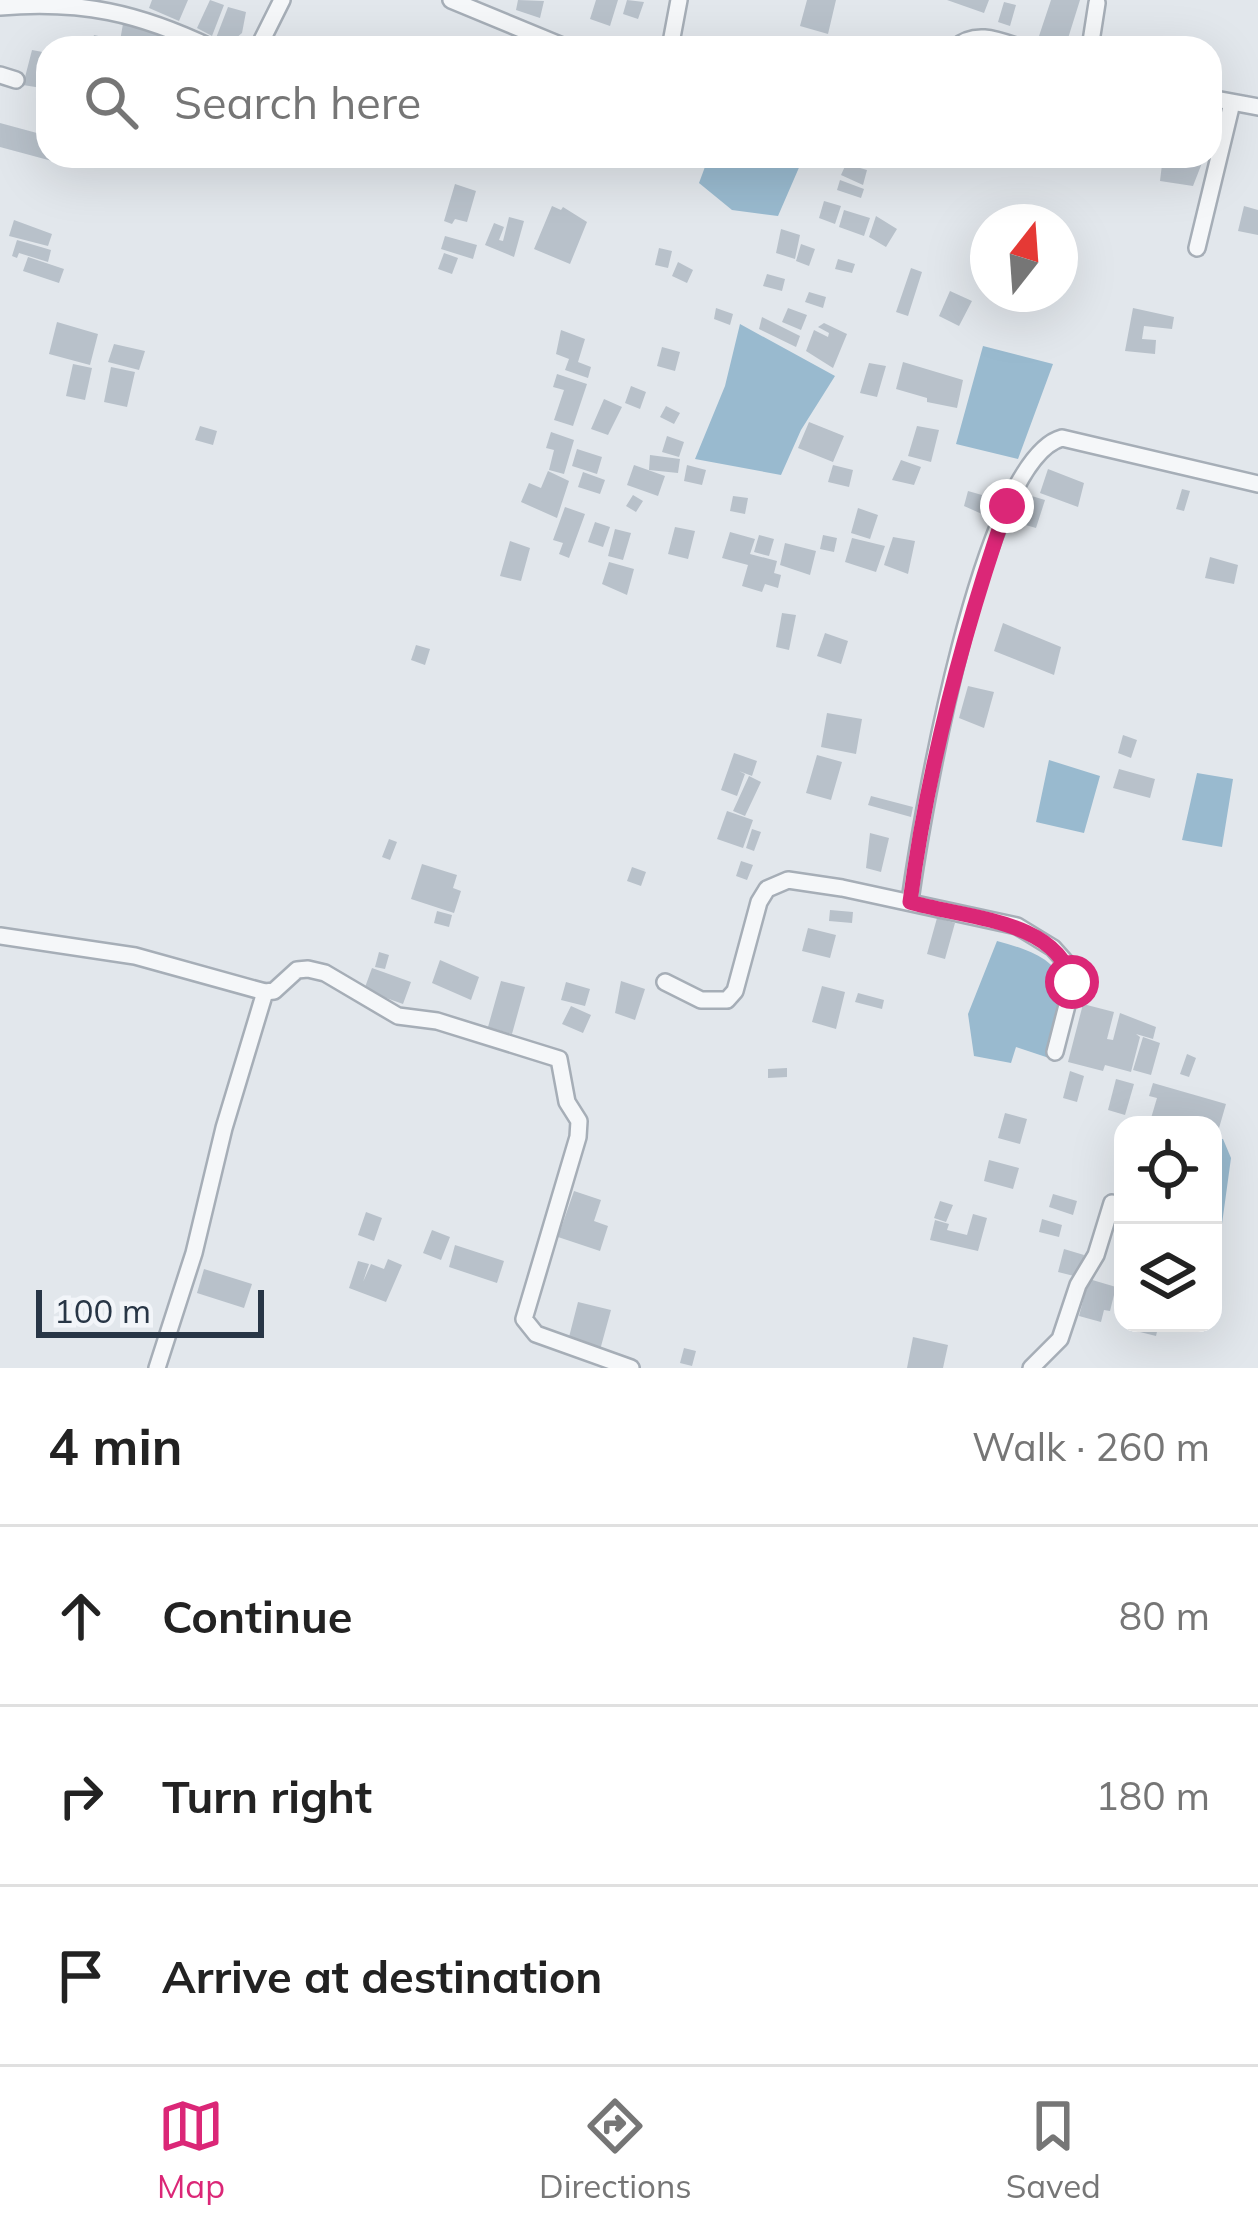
<!DOCTYPE html>
<meta charset="utf-8">
<style>
:root{--surface:#fff;--page:#f2f2f2;--text:#222;--muted:#767676;--line:#e0e0e0;--accent:#db2777}
body{margin:0;font-family:Mulish,sans-serif;background:var(--page);color:var(--text)}
.controls{position:absolute;right:36px;bottom:36px;display:grid;overflow:hidden;border-radius:24px;box-shadow:0 12px 48px #0002}
.controls button{width:108px;height:108px;display:grid;place-items:center;padding:0;border:0;border-bottom:3px solid var(--line);background:var(--surface);color:var(--text);font:60px sans-serif}
.compass{position:absolute;left:970px;top:204px;width:108px;height:108px;border-radius:50%;background:var(--surface);box-shadow:0 12px 48px #0002;rotate:17deg}
.scale{position:absolute;left:36px;bottom:30px;width:228px;box-sizing:border-box;padding-left:12px;border:6px solid #283646;border-top:0;font-size:33px;line-height:42px;white-space:nowrap;color:#283646;-webkit-text-stroke:9px #f2f5f9;paint-order:stroke}
.stop{position:absolute;width:36px;height:36px;margin:-27px;border:9px solid #db2777;border-radius:50%;background:#fff}
.stop.end{background:#db2777;border-color:#fff;box-shadow:0 3px 12px #0008}
.list{margin:0;padding:0;list-style:none}
h2{display:flex;justify-content:space-between;align-items:center;height:156px;margin:0;padding:0 48px;font-size:51px}
h2 small{font-size:39px;font-weight:400;color:var(--muted)}
.list li{display:grid;grid-template-columns:78px 1fr auto;gap:36px;align-items:center;box-sizing:border-box;height:180px;padding:0 48px;border-top:3px solid var(--line)}
.list b{display:block;font-size:45px;white-space:nowrap}
.list em{font-size:39px;font-style:normal;color:var(--muted)}
.icon{flex:none;width:66px;height:66px;fill:none;stroke:currentColor;stroke-width:2;stroke-linecap:round;stroke-linejoin:round}
.map{position:relative;flex:none;width:1258px;height:1368px;overflow:hidden}
.search{position:absolute;background:var(--surface);box-shadow:0 12px 48px #0002;left:36px;right:36px;top:36px;height:132px;display:flex;align-items:center;gap:30px;box-sizing:border-box;padding:0 42px;border-radius:36px;color:var(--muted);font-size:45px}
.sheet{height:696px;background:var(--surface)}
nav{display:flex;justify-content:space-around;align-items:center;box-sizing:border-box;height:168px;border-top:3px solid var(--line);background:var(--surface);font-size:33px;color:var(--muted)}
nav a{display:grid;justify-items:center;gap:6px}
nav .on{color:var(--accent)}
.map>svg:first-child{display:block}
.water{fill:#99bacf}
.building{fill:#b8c1ca}
.lines{fill:none;stroke-linecap:round;stroke-linejoin:round}
.minor-casing{stroke:#a6aeb7;stroke-width:20}
.minor{stroke:#f5f7f9;stroke-width:15}
.route{stroke:#db2777;stroke-width:15}
</style>
<div class="map">
<svg width="1258" height="1368" viewBox="0 0 1258 1368">
<rect width="100%" height="100%" fill="#e2e7ec"/>
<path class="water" d="M 709,156 L 804,156 L 778,216 L 732,210 L 699,183 Z
M 740,324 L 835,376 L 801,430 L 781,475 L 695,459 L 725,386 Z
M 983,346 L 1053,364 L 1018,459 L 956,444 Z
M 1049,760 L 1100,776 L 1084,833 L 1036,822 Z
M 1197,773 L 1233,779 L 1222,847 L 1182,840 Z
M 997,941 C 1026,949 1052,956 1066,985 L 1049,1058 L 1016,1047 L 1011,1063 L 974,1056 L 968,1014 Z
M 1213,1139 L 1223,1139 L 1231,1158 L 1218,1253 L 1213,1253 Z"/>
<path class="building" d="M 152,0 L 188,0 L 179,21 L 149,8 Z
M 210,0 L 224,5 L 212,36 L 197,28 Z
M 518,0 L 544,1 L 540,18 L 516,10 Z
M 596,0 L 618,0 L 610,26 L 590,19 Z
M 627,0 L 644,2 L 638,19 L 623,14 Z
M 807,0 L 836,0 L 828,34 L 800,26 Z
M 947,0 L 989,0 L 984,13 Z
M 1051,0 L 1080,0 L 1065,48 L 1035,48 Z
M 1004,2 L 1016,5 L 1010,26 L 998,22 Z
M 228,7 L 246,12 L 242,33 L 228,45 L 216,38 Z
M 124,18 L 160,29 L 154,48 L 120,41 L 116,48 L 90,48 L 94,35 L 120,41 Z
M 32,50 L 48,53 L 48,89 L 23,85 Z
M 0,123 L 48,136 L 52,161 L 0,147 Z
M 1163,156 L 1202,163 L 1193,186 L 1160,181 Z
M 846,164 L 867,170 L 863,185 L 841,175 Z
M 840,180 L 864,189 L 861,198 L 837,190 Z
M 455,184 L 476,191 L 467,222 L 455,219 L 452,224 L 444,221 Z
M 824,201 L 841,206 L 835,224 L 819,218 Z
M 552,206 L 561,210 L 563,207 L 587,222 L 570,264 L 534,249 Z
M 1244,206 L 1258,210 L 1258,235 L 1238,231 Z
M 844,210 L 870,218 L 864,236 L 839,227 Z
M 876,216 L 897,229 L 886,247 L 869,237 Z
M 509,217 L 524,221 L 514,257 L 485,245 L 494,223 L 504,227 L 499,240 L 503,241 Z
M 14,220 L 52,234 L 48,246 L 9,236 Z
M 781,229 L 800,235 L 795,259 L 776,253 Z
M 445,236 L 477,245 L 473,259 L 441,249 Z
M 17,240 L 51,250 L 48,262 L 19,253 L 17,258 L 12,256 Z
M 801,244 L 815,249 L 809,266 L 796,261 Z
M 659,248 L 672,251 L 668,268 L 655,265 Z
M 444,253 L 458,258 L 452,274 L 438,269 Z
M 28,257 L 64,269 L 59,283 L 23,271 Z
M 838,259 L 855,264 L 852,273 L 835,269 Z
M 678,262 L 693,270 L 687,283 L 672,276 Z
M 911,268 L 922,272 L 908,316 L 896,312 Z
M 767,274 L 785,279 L 782,291 L 763,286 Z
M 950,291 L 972,301 L 959,326 L 939,316 Z
M 809,292 L 826,297 L 823,308 L 805,302 Z
M 1001,294 L 1019,296 L 1016,309 L 998,304 Z
M 716,308 L 733,314 L 730,325 L 714,319 Z
M 788,308 L 807,315 L 801,330 L 782,322 Z
M 1133,308 L 1174,317 L 1172,329 L 1144,326 L 1142,339 L 1156,340 L 1155,354 L 1125,351 Z
M 762,317 L 800,336 L 796,347 L 759,329 Z
M 57,322 L 98,334 L 90,365 L 49,354 Z
M 824,323 L 847,334 L 833,368 L 806,351 L 814,330 L 828,337 L 829,333 L 818,327 Z
M 561,330 L 585,339 L 578,362 L 591,367 L 588,378 L 565,370 L 569,359 L 556,354 Z
M 114,344 L 145,351 L 139,370 L 108,362 Z
M 662,347 L 680,352 L 675,371 L 657,366 Z
M 903,362 L 963,380 L 957,408 L 927,402 L 927,398 L 896,389 Z
M 869,363 L 886,366 L 877,397 L 860,393 Z
M 73,364 L 92,368 L 85,400 L 66,396 Z
M 111,367 L 135,372 L 127,407 L 104,402 Z
M 557,374 L 587,384 L 573,426 L 554,420 L 564,390 L 553,387 Z
M 631,386 L 646,392 L 640,409 L 625,403 Z
M 604,399 L 622,407 L 608,435 L 591,429 Z
M 666,406 L 680,413 L 674,424 L 660,417 Z
M 809,422 L 844,436 L 833,462 L 798,448 Z
M 200,426 L 217,431 L 213,445 L 195,440 Z
M 917,426 L 939,430 L 931,462 L 908,456 Z
M 551,432 L 574,440 L 564,474 L 549,470 L 554,450 L 546,448 Z
M 667,436 L 684,442 L 679,457 L 662,452 Z
M 577,449 L 602,457 L 597,474 L 572,466 Z
M 650,455 L 680,459 L 678,473 L 649,470 Z
M 901,460 L 921,467 L 914,485 L 892,480 Z
M 634,465 L 665,476 L 658,496 L 627,485 Z
M 687,465 L 706,470 L 702,485 L 684,481 Z
M 833,465 L 853,470 L 849,487 L 828,482 Z
M 1048,469 L 1084,483 L 1078,507 L 1040,493 Z
M 548,471 L 569,481 L 557,518 L 521,502 L 529,483 L 541,488 Z
M 583,472 L 605,480 L 600,494 L 578,487 Z
M 1182,489 L 1190,491 L 1184,511 L 1176,509 Z
M 968,491 L 996,499 L 991,518 L 964,506 Z
M 1025,494 L 1045,500 L 1036,528 L 1015,522 Z
M 633,495 L 643,501 L 636,512 L 626,506 Z
M 733,496 L 748,498 L 745,514 L 730,511 Z
M 565,507 L 585,514 L 569,558 L 559,554 L 563,543 L 553,540 Z
M 858,508 L 878,515 L 870,539 L 851,533 Z
M 595,522 L 610,527 L 603,547 L 588,542 Z
M 675,527 L 695,531 L 688,559 L 668,554 Z
M 615,529 L 631,533 L 623,560 L 608,556 Z
M 730,532 L 755,539 L 750,554 L 777,561 L 774,573 L 781,575 L 778,588 L 765,584 L 762,592 L 742,586 L 748,565 L 722,558 Z
M 759,535 L 774,539 L 769,556 L 754,552 Z
M 823,535 L 837,538 L 834,552 L 820,549 Z
M 893,537 L 915,541 L 908,574 L 884,565 Z
M 852,538 L 885,546 L 876,572 L 845,562 Z
M 510,541 L 530,548 L 521,581 L 500,576 Z
M 785,543 L 816,551 L 810,575 L 780,565 Z
M 1210,557 L 1238,565 L 1234,584 L 1205,578 Z
M 609,562 L 634,569 L 627,595 L 602,584 Z
M 782,613 L 796,615 L 789,650 L 776,647 Z
M 1003,623 L 1061,647 L 1054,675 L 994,651 Z
M 825,633 L 848,641 L 841,664 L 817,656 Z
M 416,645 L 430,649 L 425,665 L 411,660 Z
M 968,686 L 994,692 L 984,728 L 959,718 Z
M 827,713 L 862,719 L 856,754 L 821,747 Z
M 1123,735 L 1137,740 L 1131,758 L 1118,753 Z
M 734,753 L 757,761 L 752,776 L 739,771 L 745,774 L 737,796 L 721,790 Z
M 817,755 L 842,762 L 831,800 L 806,793 Z
M 1119,769 L 1155,779 L 1150,798 L 1113,788 Z
M 749,776 L 761,782 L 745,816 L 733,811 Z
M 871,796 L 913,807 L 911,817 L 868,805 Z
M 727,811 L 753,820 L 743,848 L 717,839 Z
M 752,829 L 761,832 L 754,851 L 746,848 Z
M 870,833 L 889,838 L 881,872 L 866,868 Z
M 389,839 L 397,842 L 390,860 L 382,857 Z
M 741,861 L 753,865 L 747,880 L 736,876 Z
M 422,864 L 457,875 L 453,888 L 461,891 L 454,913 L 411,899 Z
M 632,867 L 646,872 L 641,886 L 627,881 Z
M 830,910 L 853,912 L 852,923 L 829,921 Z
M 437,911 L 452,915 L 449,927 L 434,923 Z
M 937,918 L 955,923 L 945,959 L 927,954 Z
M 808,928 L 836,935 L 830,958 L 802,951 Z
M 379,952 L 389,955 L 385,969 L 375,967 Z
M 440,960 L 479,977 L 471,1000 L 432,983 Z
M 372,968 L 411,982 L 403,1004 L 364,990 Z
M 501,981 L 525,987 L 512,1034 L 488,1027 Z
M 621,981 L 645,989 L 635,1020 L 615,1013 Z
M 566,982 L 590,989 L 585,1006 L 561,1000 Z
M 822,986 L 845,992 L 836,1029 L 812,1022 Z
M 858,993 L 884,1000 L 882,1009 L 855,1002 Z
M 1083,1004 L 1114,1012 L 1107,1039 L 1113,1040 L 1120,1013 L 1156,1027 L 1153,1039 L 1136,1034 L 1140,1037 L 1131,1072 L 1105,1065 L 1103,1071 L 1068,1062 Z
M 571,1006 L 591,1015 L 583,1033 L 562,1024 Z
M 1143,1037 L 1160,1043 L 1151,1075 L 1133,1070 Z
M 1187,1054 L 1196,1058 L 1189,1077 L 1180,1074 Z
M 787,1068 L 787,1077 L 768,1078 L 768,1069 Z
M 1070,1071 L 1084,1076 L 1077,1102 L 1063,1098 Z
M 1116,1079 L 1134,1084 L 1125,1115 L 1108,1110 Z
M 1153,1083 L 1226,1104 L 1217,1135 L 1213,1134 L 1213,1125 L 1149,1125 L 1157,1098 L 1149,1096 Z
M 1005,1113 L 1027,1119 L 1020,1144 L 998,1138 Z
M 989,1160 L 1019,1168 L 1013,1189 L 984,1181 Z
M 574,1191 L 601,1200 L 594,1221 L 608,1226 L 600,1251 L 558,1237 Z
M 1053,1194 L 1077,1201 L 1073,1215 L 1049,1207 Z
M 940,1201 L 953,1205 L 946,1222 L 934,1218 Z
M 366,1212 L 382,1218 L 374,1241 L 358,1235 Z
M 973,1214 L 987,1218 L 978,1251 L 930,1240 L 935,1220 L 949,1224 L 947,1230 L 967,1235 Z
M 1042,1219 L 1062,1225 L 1059,1237 L 1039,1232 Z
M 432,1230 L 450,1237 L 441,1260 L 423,1253 Z
M 455,1245 L 504,1261 L 497,1283 L 449,1267 Z
M 1064,1249 L 1084,1255 L 1078,1277 L 1058,1272 Z
M 388,1259 L 402,1265 L 386,1302 L 349,1288 L 358,1261 L 369,1264 L 363,1282 L 371,1264 L 384,1269 Z
M 204,1269 L 252,1284 L 244,1308 L 197,1293 Z
M 1089,1279 L 1116,1287 L 1110,1311 L 1104,1310 L 1101,1322 L 1079,1316 Z
M 578,1302 L 611,1310 L 600,1350 L 568,1341 Z
M 1138,1323 L 1159,1323 L 1156,1336 L 1136,1331 Z
M 913,1337 L 948,1345 L 943,1368 L 907,1368 Z
M 684,1348 L 696,1351 L 692,1366 L 680,1363 Z"/>
<g class="lines">
<g class="minor-casing">
<path id="minor" d="M 451,0 L 567,48
M 0,7 C 81,0 139,13 212,48
M 258,48 L 282,0
M 670,48 L 679,0
M 955,48 C 975,30 998,40 1021,48
M 1090,48 L 1097,3
M 0,75 L 16,80
M 1210,98 L 1258,107
M 1197,248 L 1232,103
M 910,901 C 921,820 982,459 1062,438 L 1258,484
M 0,936 L 135,956 L 265,992 L 274,991 L 297,970 L 308,969 L 325,973 L 398,1016 L 437,1021 L 559,1059 L 567,1102 L 579,1121 L 578,1137 L 524,1319 L 536,1334 L 631,1368
M 665,982 L 701,1000 L 727,1000 L 735,991 L 759,902 L 767,889 L 788,880 L 842,888 L 1017,926 L 1053,948 L 1069,966 L 1073,982 L 1055,1052
M 157,1368 L 194,1253 L 224,1128 L 265,992
M 1031,1368 L 1060,1339 L 1078,1285 L 1096,1255 L 1112,1203"/>
</g>
<use href="#minor" class="minor"/>
</g>
<g class="lines">
<path class="route" d="M 1007,506 C 962,636 928,765 910,902 C 963,918 1057,919 1072,982"/>
</g>
</svg>
<div class="controls">
<button><svg class="icon" aria-label="locate" viewBox="0 0 24 24"><circle cx="12" cy="12" r="6"/><path d="M12 2v4M12 18v4M2 12h4M18 12h4"/></svg></button>
<button><svg class="icon" aria-label="layers" viewBox="0 0 24 24"><path d="M12 4l9 5-9 5-9-5zM3 14l9 5 9-5"/></svg></button>
</div>
<svg class="compass" viewBox="-18 -18 36 36"><path d="M0-13l5 13h-10z" fill="#e53935"/><path d="M0 13l5-13h-10z" fill="#767676"/></svg>
<div class="scale">100 m</div>
<div class="stop" style="left:1072px;top:982px"></div>
<div class="stop end" style="left:1007px;top:506px"></div>
<div class="search"><svg class="icon" aria-label="search" viewBox="0 0 24 24"><circle cx="10" cy="10" r="6"/><path d="M15 15l6 6"/></svg>Search here</div>
</div>
<section class="sheet">
<h2>4 min<small>Walk · 260 m</small></h2>
<ul class="list">
<li><svg class="icon" aria-label="ahead" viewBox="0 0 24 24"><path d="M12 20V5M6 11l6-6 6 6"/></svg><div><b>Continue</b></div><em>80 m</em></li>
<li><svg class="icon" aria-label="right" viewBox="0 0 24 24"><path d="M7 20v-9h11M14 6l5 5-5 5"/></svg><div><b>Turn right</b></div><em>180 m</em></li>
<li><svg class="icon" aria-label="arrive" viewBox="0 0 24 24"><path d="M6 21V4h12l-3 4 3 4H6"/></svg><div><b>Arrive at destination</b></div></li>
</ul>
</section>
<nav>
<a class="on"><svg class="icon" aria-label="map" viewBox="0 0 24 24"><path d="M3 6l6-2 6 2 6-2v14l-6 2-6-2-6 2zM9 4v14M15 6v14"/></svg>Map</a>
<a><svg class="icon" aria-label="directions" viewBox="0 0 24 24"><path d="M12 3l9 9-9 9-9-9zM9 14v-3h6M13 9l2 2-2 2"/></svg>Directions</a>
<a><svg class="icon" aria-label="saved" viewBox="0 0 24 24"><path d="M7 4h10v16l-5-4-5 4z"/></svg>Saved</a>
</nav>
